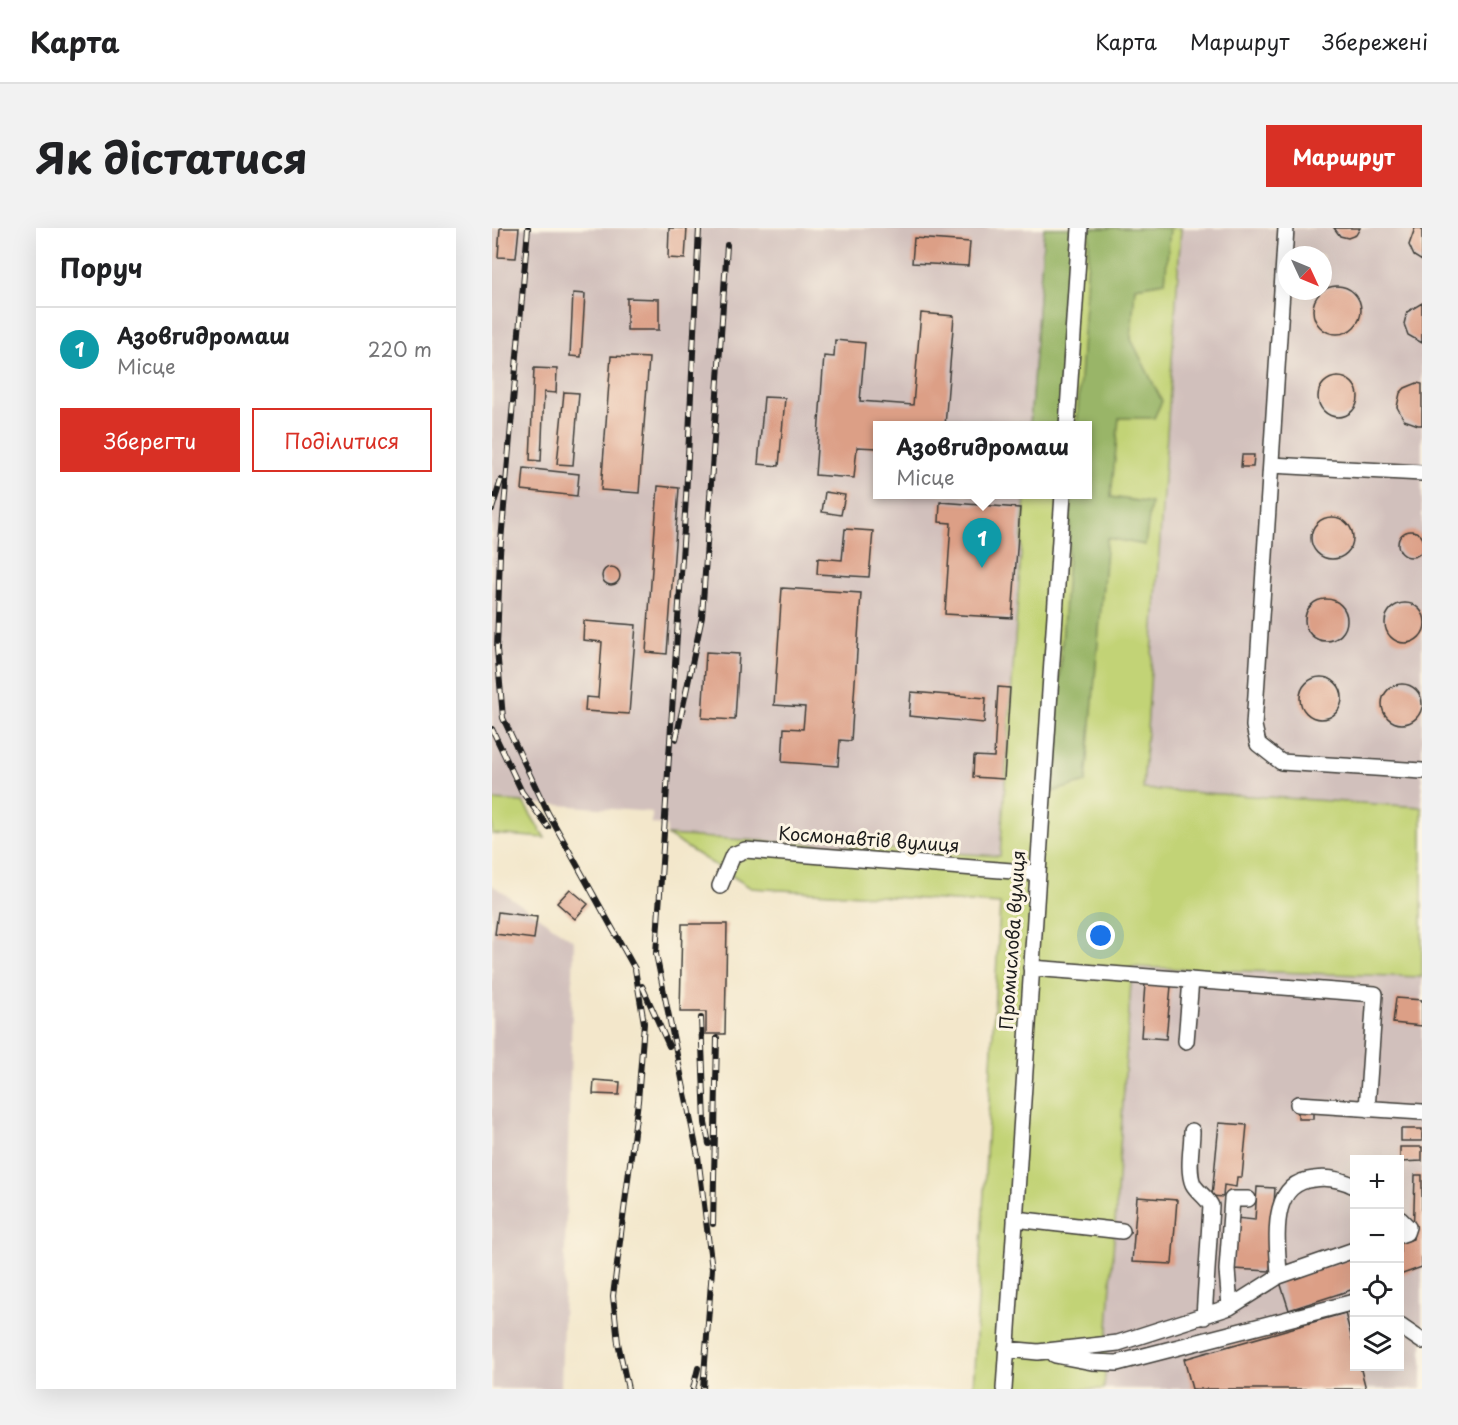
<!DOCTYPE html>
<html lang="uk">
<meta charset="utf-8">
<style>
:root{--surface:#fff;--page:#f2f2f2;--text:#202124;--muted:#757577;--line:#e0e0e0;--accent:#d93025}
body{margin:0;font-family:"Playpen Sans",sans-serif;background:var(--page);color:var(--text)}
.controls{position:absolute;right:18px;bottom:18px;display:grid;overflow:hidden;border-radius:0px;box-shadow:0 6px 24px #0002}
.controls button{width:54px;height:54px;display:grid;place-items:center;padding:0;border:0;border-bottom:2px solid var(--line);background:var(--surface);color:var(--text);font:30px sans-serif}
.compass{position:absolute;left:786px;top:18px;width:54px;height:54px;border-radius:50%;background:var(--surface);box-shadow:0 6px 24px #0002;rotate:134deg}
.you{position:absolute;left:609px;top:708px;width:21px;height:21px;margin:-15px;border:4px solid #fff;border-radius:50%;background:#1a73e8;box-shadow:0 0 0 9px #1a73e833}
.badge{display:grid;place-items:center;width:39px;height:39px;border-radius:50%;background:var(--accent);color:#fff;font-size:20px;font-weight:700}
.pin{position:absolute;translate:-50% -50px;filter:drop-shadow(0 2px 3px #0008)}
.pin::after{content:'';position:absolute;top:32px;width:21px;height:18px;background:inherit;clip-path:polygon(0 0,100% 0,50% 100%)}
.popup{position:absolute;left:381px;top:193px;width:219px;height:78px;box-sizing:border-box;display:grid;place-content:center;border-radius:0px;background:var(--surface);filter:drop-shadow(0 2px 4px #0005);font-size:20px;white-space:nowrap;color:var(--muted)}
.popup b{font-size:22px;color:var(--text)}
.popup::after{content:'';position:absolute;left:50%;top:100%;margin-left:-12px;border:12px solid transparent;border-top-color:var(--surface)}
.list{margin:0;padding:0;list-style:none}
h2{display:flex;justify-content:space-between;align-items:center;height:78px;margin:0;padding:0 24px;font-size:26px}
h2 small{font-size:20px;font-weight:400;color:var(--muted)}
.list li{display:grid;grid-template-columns:39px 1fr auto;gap:18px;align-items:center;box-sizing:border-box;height:84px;padding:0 24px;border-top:2px solid var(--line)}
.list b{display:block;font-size:22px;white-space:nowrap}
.list p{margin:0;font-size:20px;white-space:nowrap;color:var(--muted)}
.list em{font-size:20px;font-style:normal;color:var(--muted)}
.actions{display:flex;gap:12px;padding:18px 24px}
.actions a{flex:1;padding:14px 0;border:2px solid var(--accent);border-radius:0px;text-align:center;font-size:21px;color:var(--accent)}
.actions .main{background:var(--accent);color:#fff}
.icon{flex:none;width:33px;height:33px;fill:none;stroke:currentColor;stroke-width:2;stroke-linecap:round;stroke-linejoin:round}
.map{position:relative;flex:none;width:930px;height:1161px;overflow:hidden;border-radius:0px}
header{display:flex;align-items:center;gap:36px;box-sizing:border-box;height:84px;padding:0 30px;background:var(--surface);border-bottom:2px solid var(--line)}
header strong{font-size:28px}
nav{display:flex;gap:33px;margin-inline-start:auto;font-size:21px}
.intro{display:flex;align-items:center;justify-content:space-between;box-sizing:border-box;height:144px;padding:0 36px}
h1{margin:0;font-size:42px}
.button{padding:15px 27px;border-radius:0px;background:var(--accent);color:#fff;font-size:21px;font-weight:700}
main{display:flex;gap:36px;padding:0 36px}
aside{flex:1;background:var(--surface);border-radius:0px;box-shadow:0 6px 24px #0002}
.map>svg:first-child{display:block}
.industrial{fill:#d1c0bc;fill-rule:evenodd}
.green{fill:#c2d376;stroke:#6f7849;stroke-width:1.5}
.forest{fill:#99b567;stroke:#5a6842;stroke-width:1.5}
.building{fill:#dc9f86}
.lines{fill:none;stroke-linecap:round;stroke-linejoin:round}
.minor-casing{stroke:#3c3a36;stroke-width:18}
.minor{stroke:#fff;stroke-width:15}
.rail-casing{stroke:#1c1c1c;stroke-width:6}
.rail{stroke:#fcf5e5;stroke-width:4;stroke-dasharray:11;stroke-linecap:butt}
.labels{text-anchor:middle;stroke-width:6;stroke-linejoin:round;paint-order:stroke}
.street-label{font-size:18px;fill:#1c1c1c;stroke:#fcf5e5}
</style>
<header>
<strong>Карта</strong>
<nav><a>Карта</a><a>Маршрут</a><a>Збережені</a></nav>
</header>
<div class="intro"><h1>Як дістатися</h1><a class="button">Маршрут</a></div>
<main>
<aside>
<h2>Поруч<small></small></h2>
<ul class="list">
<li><span class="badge" style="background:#0f9aa8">1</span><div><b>Азовгидромаш</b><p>Місце</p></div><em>220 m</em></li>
</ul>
<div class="actions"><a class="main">Зберегти</a><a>Поділитися</a></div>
</aside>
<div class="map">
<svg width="930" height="1161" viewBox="0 0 930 1161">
<rect width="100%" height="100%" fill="#fcf5e5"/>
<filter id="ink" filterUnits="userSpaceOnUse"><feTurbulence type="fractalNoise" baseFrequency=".0167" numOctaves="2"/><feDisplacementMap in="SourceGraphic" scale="12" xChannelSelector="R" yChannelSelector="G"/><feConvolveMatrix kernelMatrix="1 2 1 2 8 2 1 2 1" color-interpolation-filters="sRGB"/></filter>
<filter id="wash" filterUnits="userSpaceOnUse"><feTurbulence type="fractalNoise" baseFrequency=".008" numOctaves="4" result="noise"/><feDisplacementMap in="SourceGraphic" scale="24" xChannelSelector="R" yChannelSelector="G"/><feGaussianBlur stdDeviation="1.35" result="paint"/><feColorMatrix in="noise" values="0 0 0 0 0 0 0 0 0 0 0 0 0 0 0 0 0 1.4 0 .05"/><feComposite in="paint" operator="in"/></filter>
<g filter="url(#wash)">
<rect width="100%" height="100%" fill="#f3e7cb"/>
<path class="industrial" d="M 0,0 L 552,0 L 538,197 L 385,198 L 385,266 L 533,267 L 508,629 L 175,607 L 174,597 L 160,596 L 160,584 L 0,572 Z
M 689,0 L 930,0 L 930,579 L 651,561 ZM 795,27 L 831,27 L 831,63 L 795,63 Z
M 0,657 L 82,713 L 69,1161 L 0,1161 Z
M 640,739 L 930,749 L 930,1161 L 612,1161 ZM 862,932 L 908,932 L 908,1138 L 862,1138 Z"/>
<path class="green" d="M 552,0 L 689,0 L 651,561 L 930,579 L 930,749 L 640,739 L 612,1161 L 481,1161 L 508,676 L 259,660 L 175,607 L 508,628 L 533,267 L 595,266 L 595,198 L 538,197 Z
M 0,572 L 31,574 L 53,610 L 0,606 Z"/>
<path class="forest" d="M 552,0 L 581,0 L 568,197 L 538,198 Z
M 598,0 L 678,0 L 673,54 L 643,59 L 639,111 L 670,173 L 662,190 L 627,190 L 619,269 L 659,275 L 653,317 L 615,310 L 594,554 L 560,564 L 580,267 L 595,266 L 595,198 L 585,197 Z"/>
<g id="blocks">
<path class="building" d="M 8,0 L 27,0 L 24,30 L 6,29 Z
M 177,0 L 195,0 L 193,31 L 176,30 Z
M 842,0 L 868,0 L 864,7 L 856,10 L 848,8 Z
M 923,0 L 930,0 L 930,33 L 922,28 L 917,17 Z
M 422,10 L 478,14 L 476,38 L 420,35 Z
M821 82a24 24 0 1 1 48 0a24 24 0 1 1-48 0Z
M 81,65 L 93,66 L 89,129 L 78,128 Z
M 135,70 L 167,71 L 167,102 L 135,102 Z
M 930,75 L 930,115 L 916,107 L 912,96 L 915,84 Z
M 429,85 L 462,88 L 453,198 L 385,198 L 385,220 L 365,219 L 362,250 L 323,247 L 332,128 L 342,129 L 343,112 L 373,115 L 368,173 L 421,177 Z
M 119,128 L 157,130 L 147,265 L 109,262 Z
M 42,140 L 65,141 L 64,165 L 52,164 L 49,233 L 38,232 Z
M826 169a20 20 0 1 1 40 0a20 20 0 1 1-40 0Z
M 925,155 L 930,156 L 930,197 L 926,197 L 912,192 L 905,179 L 908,165 L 913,160 Z
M 72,164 L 87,165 L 81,237 L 65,236 Z
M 272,169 L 293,170 L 287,238 L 266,236 Z
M 750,227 L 762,227 L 761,239 L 749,239 Z
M 32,240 L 87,246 L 85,268 L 30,262 Z
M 166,258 L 187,260 L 175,426 L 154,424 Z
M 333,264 L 353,267 L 349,287 L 330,284 Z
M 448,274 L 528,280 L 520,390 L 453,386 L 459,295 L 447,294 Z
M819 310a21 21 0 1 1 42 0a21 21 0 1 1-42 0Z
M 353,301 L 381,303 L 377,349 L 325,346 L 326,330 L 350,332 Z
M906 316a13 13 0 1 1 26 0a13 13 0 1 1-26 0Z
M110 348a9 9 0 1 1 18 0a9 9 0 1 1-18 0Z
M 290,360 L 369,365 L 359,513 L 348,512 L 346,538 L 290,534 L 292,500 L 311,501 L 313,479 L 282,477 Z
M813 392a21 21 0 1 1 42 0a21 21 0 1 1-42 0Z
M893 395a20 20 0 1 1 40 0a20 20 0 1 1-40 0Z
M 92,393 L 144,397 L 137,486 L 93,483 L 94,469 L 106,470 L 110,414 L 91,412 Z
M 214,424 L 247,426 L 243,492 L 210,490 Z
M808 470a21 21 0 1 1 42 0a21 21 0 1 1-42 0Z
M890 476a20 20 0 1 1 40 0a20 20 0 1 1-40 0Z
M 506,459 L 518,460 L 512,551 L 481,549 L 482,528 L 502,529 Z
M 419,464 L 494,470 L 492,495 L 417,488 Z
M 78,661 L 96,676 L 83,691 L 65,675 Z
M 6,684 L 45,689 L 42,711 L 3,706 Z
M 190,696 L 235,696 L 233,806 L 214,806 L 214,784 L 188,784 Z
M 653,756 L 679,758 L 674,811 L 649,809 Z
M 904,770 L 930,772 L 930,798 L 901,795 Z
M 102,852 L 128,854 L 127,867 L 101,866 Z
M 806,882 L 821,883 L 821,891 L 806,891 Z
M 727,895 L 755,897 L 750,949 L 745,949 L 744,959 L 732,957 L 731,969 L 720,968 Z
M 909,901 L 930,901 L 930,913 L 909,913 Z
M 908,919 L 930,919 L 930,933 L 908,934 Z
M 923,947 L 930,947 L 930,1039 L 908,1047 L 908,1015 L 921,1011 Z
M 765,959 L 783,960 L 778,1043 L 741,1041 L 744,990 L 763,992 Z
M 645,969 L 685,972 L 680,1036 L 640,1034 Z
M 862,1030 L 862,1061 L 797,1082 L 788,1054 Z
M 853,1085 L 862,1119 L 862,1138 L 868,1138 L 874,1161 L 700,1161 L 692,1131 Z"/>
</g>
</g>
<g filter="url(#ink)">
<use href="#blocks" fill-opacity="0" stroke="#3c3a36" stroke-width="1.5"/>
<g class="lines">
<g class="minor-casing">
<path id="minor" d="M 794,0 L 762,498 L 766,516 L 789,534 L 930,543
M 575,198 L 588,0
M 779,237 L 930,245
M 228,658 L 241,627 L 253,622 L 545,645
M 539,740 L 883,766 L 875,881
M 694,813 L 699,752
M 806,876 L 930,884
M 700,903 C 700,919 695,941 701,956 C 705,964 715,969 719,978 L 712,1089
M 523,991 L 630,1003
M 908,991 L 916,999 L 914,1005 L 908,1007
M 787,1048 C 786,1015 775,955 822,951 C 836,949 850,952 862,958
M 738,1079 L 735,1042 L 740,971 L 756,971
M 908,1098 L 930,1113
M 514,1121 L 546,1124 L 626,1115 L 738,1079 L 787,1048 L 862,1022
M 563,1127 L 600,1134 L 625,1135 L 862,1074
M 512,1161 L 571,266"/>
</g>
<use href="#minor" class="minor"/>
<g class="rail-casing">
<path id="rail" d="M 36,0 L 8,325 L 5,421 L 11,490 L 56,585 L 143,741 L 152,795 L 146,873 L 121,1068 L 126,1115 L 136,1161
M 207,0 L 194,270 L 164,726 L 206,928 L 220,1041 L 211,1161
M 0,281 L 9,252
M 0,501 L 30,564 L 56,599
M 184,511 L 210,389 L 235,17
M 150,758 L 177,818
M 209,790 L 213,895 L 217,916
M 221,996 L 225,810
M 201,1161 L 206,1140"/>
</g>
<use href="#rail" class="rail"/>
</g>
</g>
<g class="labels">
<g class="street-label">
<text transform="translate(377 612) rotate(4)" y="6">Космонавтів вулиця</text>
<text transform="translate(521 712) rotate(-86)" y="6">Промислова вулиця</text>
</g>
</g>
</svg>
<div class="controls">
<button>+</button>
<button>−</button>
<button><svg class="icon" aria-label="locate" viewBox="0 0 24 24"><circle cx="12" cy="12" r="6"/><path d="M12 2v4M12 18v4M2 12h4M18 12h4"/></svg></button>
<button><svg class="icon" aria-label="layers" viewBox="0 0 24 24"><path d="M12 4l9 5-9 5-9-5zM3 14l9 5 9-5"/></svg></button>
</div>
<svg class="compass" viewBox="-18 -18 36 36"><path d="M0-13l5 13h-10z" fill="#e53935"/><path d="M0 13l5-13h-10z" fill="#757577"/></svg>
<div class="you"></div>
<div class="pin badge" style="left:490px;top:340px;background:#0f9aa8">1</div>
<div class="popup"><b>Азовгидромаш</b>Місце</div>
</div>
</main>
